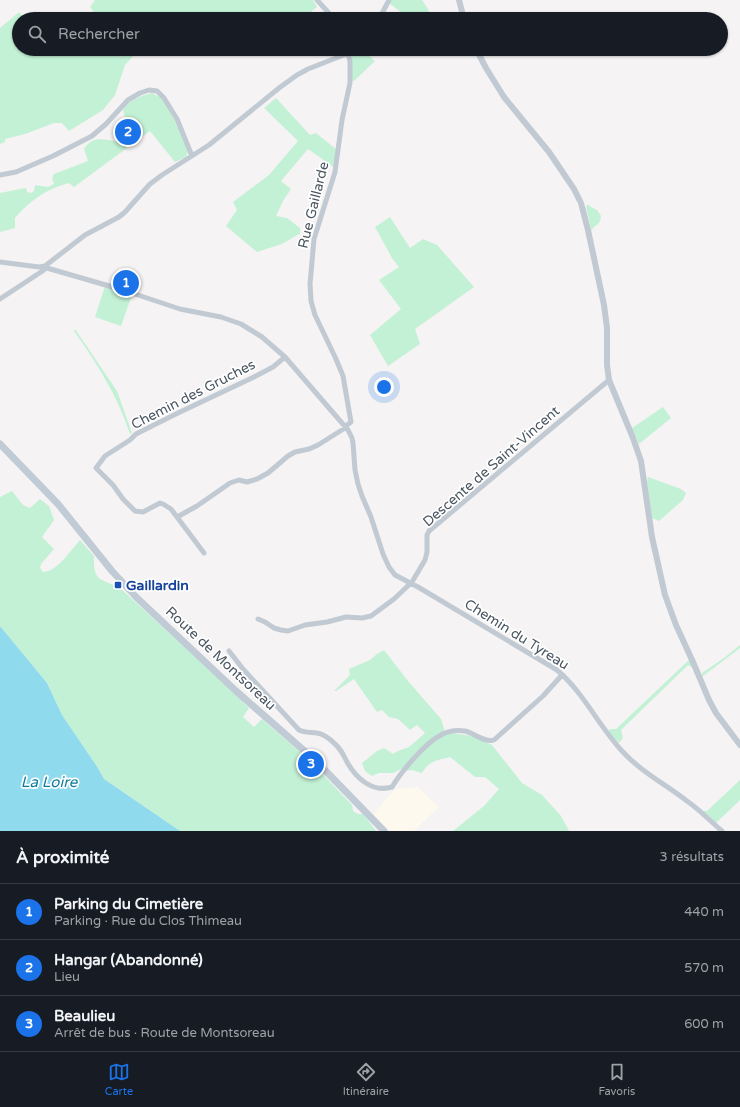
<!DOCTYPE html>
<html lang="fr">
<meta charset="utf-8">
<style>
:root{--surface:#171b24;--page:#242831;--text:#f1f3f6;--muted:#9ea1a6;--line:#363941;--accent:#1a73e8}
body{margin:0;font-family:"Varela Round",sans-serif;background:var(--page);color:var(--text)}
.you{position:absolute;left:384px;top:387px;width:14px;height:14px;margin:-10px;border:3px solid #fff;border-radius:50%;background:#1a73e8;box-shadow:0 0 0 6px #1a73e833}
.badge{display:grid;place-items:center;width:26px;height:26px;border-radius:50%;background:var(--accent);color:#fff;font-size:13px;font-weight:700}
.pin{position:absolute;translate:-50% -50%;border:2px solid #fff;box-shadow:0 1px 4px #0006}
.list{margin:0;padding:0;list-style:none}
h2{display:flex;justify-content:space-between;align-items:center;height:52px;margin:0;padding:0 16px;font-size:17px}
h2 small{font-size:13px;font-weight:400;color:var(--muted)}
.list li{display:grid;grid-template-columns:26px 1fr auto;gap:12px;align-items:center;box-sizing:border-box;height:56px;padding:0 16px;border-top:1px solid var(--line)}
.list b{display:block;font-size:15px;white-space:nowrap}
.list p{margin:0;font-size:13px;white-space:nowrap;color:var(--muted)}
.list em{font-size:13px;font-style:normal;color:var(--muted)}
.icon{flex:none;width:22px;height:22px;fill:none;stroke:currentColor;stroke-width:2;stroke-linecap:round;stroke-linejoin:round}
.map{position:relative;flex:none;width:740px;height:831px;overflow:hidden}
.search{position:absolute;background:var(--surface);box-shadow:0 1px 3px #0004;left:12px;right:12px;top:12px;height:44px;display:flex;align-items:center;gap:10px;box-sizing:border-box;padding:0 14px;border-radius:22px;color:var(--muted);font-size:15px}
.sheet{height:220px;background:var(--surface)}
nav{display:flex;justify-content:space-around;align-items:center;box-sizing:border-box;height:56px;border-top:1px solid var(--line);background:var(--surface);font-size:11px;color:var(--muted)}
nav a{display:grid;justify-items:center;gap:2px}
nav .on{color:var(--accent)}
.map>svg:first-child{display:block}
.commercial{fill:#fdf9ef}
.green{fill:#c3f1d5}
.water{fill:#90daee}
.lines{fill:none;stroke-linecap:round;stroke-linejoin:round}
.minor{stroke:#c1cad2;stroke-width:5}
.tertiary{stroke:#c1cad2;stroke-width:6}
.secondary{stroke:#c1cbd6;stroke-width:7}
.transit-dot{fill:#1a4fb4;stroke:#fff;stroke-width:1.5}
.labels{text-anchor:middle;stroke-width:3.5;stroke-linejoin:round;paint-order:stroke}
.street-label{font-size:14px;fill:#4a5661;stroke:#fff}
.transit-label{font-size:14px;font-weight:bold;fill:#164399;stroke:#fff;text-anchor:start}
.water-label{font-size:15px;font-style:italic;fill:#0c7c9b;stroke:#fff}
</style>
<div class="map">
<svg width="740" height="831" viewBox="0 0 740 831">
<rect width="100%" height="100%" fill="#f5f3f3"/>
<path class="commercial" d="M 418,787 L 439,807 L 414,831 L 389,831 L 373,814 L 395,789 Z"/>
<path class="green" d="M 95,0 L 313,0 L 317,7 L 302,19 L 160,19 L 155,15 L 150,19 L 100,19 L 90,7 Z
M 391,0 L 422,0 L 428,9 L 430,19 L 410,19 L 389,3 Z
M 19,12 L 25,19 L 19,19 L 19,49 L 48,49 L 51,53 L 62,54 L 67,49 L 133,49 L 134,55 L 125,65 L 115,95 L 103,110 L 69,131 L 62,123 L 54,123 L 25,134 L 5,139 L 5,142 L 0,144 L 0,28 Z
M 224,49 L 245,49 L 233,56 Z
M 360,51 L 366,53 L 375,61 L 354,81 L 352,80 L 351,58 L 352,55 Z
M 152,93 L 163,99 L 174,119 L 188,151 L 186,157 L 175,162 L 150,131 L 74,187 L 69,183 C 48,188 29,201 15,218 L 15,228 L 0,232 L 0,193 L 26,188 L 27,192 L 31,193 L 34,191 L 35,185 L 48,187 L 54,184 L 52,178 L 54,174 L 88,161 L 84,149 C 94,132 111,142 126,143 L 136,135 L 125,118 L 123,110 C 129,100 140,96 152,93 Z
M 276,98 L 310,135 L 316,133 L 337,150 L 335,168 L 308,149 L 281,181 L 291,189 L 283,201 L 276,216 L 287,218 L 300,228 L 300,235 L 299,234 L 282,244 L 257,252 L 226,226 L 237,210 L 233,202 L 269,175 L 298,141 L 264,108 Z
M 588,204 L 591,207 L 597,210 L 601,216 C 600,226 596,223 592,230 L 591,229 L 586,207 Z
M 390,217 L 410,248 L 423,239 L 437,245 L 474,287 L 415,329 L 420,344 L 388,366 L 370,335 L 401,309 L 379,280 L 399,267 L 392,258 L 375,227 Z
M 105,286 L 132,295 L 121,326 L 95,317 Z
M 75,329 L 117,391 L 132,433 L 130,434 C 118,397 97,363 74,331 Z
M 663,407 L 671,418 L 639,444 L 632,428 Z
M 648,477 L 681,489 L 686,493 L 683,500 L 659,521 L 652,518 L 647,481 Z
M 12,491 L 23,505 L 30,508 L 40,499 L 49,506 L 54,520 L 42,537 L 54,549 L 41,564 L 40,568 L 43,572 C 57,572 71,550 80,540 L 94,556 C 93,582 100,578 120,588 L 193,655 L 249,708 L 243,717 L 254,727 L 262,719 L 310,761 L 352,805 L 353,811 L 358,814 L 363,814 L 376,831 L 180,831 L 104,779 L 98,768 L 62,715 L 47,683 L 0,626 L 0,497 Z
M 740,645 L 740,648 L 703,676 L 702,676 L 702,673 L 724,658 Z
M 384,650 L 408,681 L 441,719 L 445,732 L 472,736 L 492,745 L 522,783 L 542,795 L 561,816 L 569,831 L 453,831 L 484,806 L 499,789 L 485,777 L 475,777 L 450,757 C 436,761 430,760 422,773 L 412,770 L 405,771 L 401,769 L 393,773 L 379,773 L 372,776 L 365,771 L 362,763 L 377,751 L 384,748 L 393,754 L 398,751 L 409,747 L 425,733 L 417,725 L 410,730 L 398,719 L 389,717 L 382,710 L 377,712 L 354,679 L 336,691 L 334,691 L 350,675 L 349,669 L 370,660 L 377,654 Z
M 690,659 L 693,668 L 688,665 L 621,730 L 623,738 L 619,743 C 615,739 609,734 609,729 L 616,729 Z
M 740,780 L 740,800 L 716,823 L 703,811 L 707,811 Z"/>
<path class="water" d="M 0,626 L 47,683 L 62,715 L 98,768 L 104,779 L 180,831 L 0,831 Z"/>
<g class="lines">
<path class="minor" d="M 317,0 L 328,12 L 333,19
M 379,19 L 389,0
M 0,175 L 16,172 L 53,156 L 92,136 L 106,124 L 128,100 L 140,93 L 149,90 L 157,91 L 164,98 L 177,119 L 192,156
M 0,262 L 39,267 L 45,266
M 45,266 L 47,268 L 123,290 L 180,309 L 221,317 L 241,324 L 262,337 L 285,357 L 348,430 L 352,438 L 353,443 L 355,470 L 358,484 L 362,496 L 371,517 L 383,554 L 389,567 L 395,575 L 418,587 L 557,670 C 584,693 598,725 622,751 C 640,771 665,784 687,801 C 700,810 710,821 722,831
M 0,299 L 44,270 L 45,266 L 85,235 L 119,217 L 125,212 L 150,184 L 162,175 L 209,145 L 279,88 L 297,75 L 308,69 L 359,49
M 177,517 L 197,506 L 230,483 L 239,480 L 247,482 L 257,479 L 268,473 L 288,456 L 295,452 L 309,449 L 318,445 L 345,428 L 347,425 L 351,422 L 343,376 L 336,359 L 315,315 L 311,301 L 310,284 L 314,239 L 335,172 L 342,120 L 350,83 L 350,61 L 348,54 L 346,49
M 204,553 L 171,509 L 163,504 L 160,503 L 143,512 L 135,511 L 123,499 L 113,485 L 96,468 L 105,456 L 130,440 L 136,434 L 178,413 L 254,377 L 273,367 L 285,357
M 258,619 L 265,622 L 274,628 L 281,630 L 288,631 L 305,625 L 327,622 L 346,617 L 362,618 L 371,616 L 394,599 L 412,582 L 425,560 L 427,552 L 427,535 L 429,531 L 609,380
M 229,651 L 243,669 L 299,730 C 305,733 311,732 317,733 C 323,734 331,740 335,744 C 341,749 344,756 347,762 C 356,778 372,793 392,787 C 401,772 425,743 441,735 C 448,731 457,730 465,731 C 474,733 485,743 494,740 L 543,696 L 562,675"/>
<path class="tertiary" d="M 459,0 L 464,19
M 476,49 L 486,68 L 504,97 L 549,152 L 574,189 L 581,203 L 588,230 L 604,305 L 607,328 L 607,365 L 609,380 L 633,438 L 641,461 L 652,537 L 665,595 L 676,625 L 693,662 L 709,700 L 716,713 L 740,745"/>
<path class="secondary" d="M 0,444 L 58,504 L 112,571 L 136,597 L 236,691 L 317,762 L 384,831"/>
</g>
<rect class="transit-dot" x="114" y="581" width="8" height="8" rx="2"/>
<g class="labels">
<g class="street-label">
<text transform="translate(313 205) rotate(-76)" y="5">Rue Gaillarde</text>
<text transform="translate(193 394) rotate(-27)" y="5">Chemin des Gruches</text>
<text transform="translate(491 466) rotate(-41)" y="5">Descente de Saint-Vincent</text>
<text transform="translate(517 634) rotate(32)" y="5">Chemin du Tyreau</text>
<text transform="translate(221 658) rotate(43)" y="5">Route de Montsoreau</text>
</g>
<g class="transit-label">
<text x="126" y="590">Gaillardin</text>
</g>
<g class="water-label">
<text x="49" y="787">La Loire</text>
</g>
</g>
</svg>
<div class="you"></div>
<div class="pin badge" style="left:126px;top:283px">1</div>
<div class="pin badge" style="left:128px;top:132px">2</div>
<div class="pin badge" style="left:311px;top:764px">3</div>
<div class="search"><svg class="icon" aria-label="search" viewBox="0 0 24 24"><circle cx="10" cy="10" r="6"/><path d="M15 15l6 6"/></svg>Rechercher</div>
</div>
<section class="sheet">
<h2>À proximité<small>3 résultats</small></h2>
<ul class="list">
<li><span class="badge">1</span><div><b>Parking du Cimetière</b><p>Parking · Rue du Clos Thimeau</p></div><em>440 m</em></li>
<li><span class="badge">2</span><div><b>Hangar (Abandonné)</b><p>Lieu</p></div><em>570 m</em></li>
<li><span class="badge">3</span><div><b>Beaulieu</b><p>Arrêt de bus · Route de Montsoreau</p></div><em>600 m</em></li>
</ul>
</section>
<nav>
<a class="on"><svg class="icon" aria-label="map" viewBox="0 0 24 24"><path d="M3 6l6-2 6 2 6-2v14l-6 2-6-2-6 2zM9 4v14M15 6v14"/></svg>Carte</a>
<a><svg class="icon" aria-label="directions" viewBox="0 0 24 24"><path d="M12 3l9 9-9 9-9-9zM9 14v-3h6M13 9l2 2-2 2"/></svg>Itinéraire</a>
<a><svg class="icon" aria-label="saved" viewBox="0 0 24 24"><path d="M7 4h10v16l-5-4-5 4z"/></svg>Favoris</a>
</nav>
